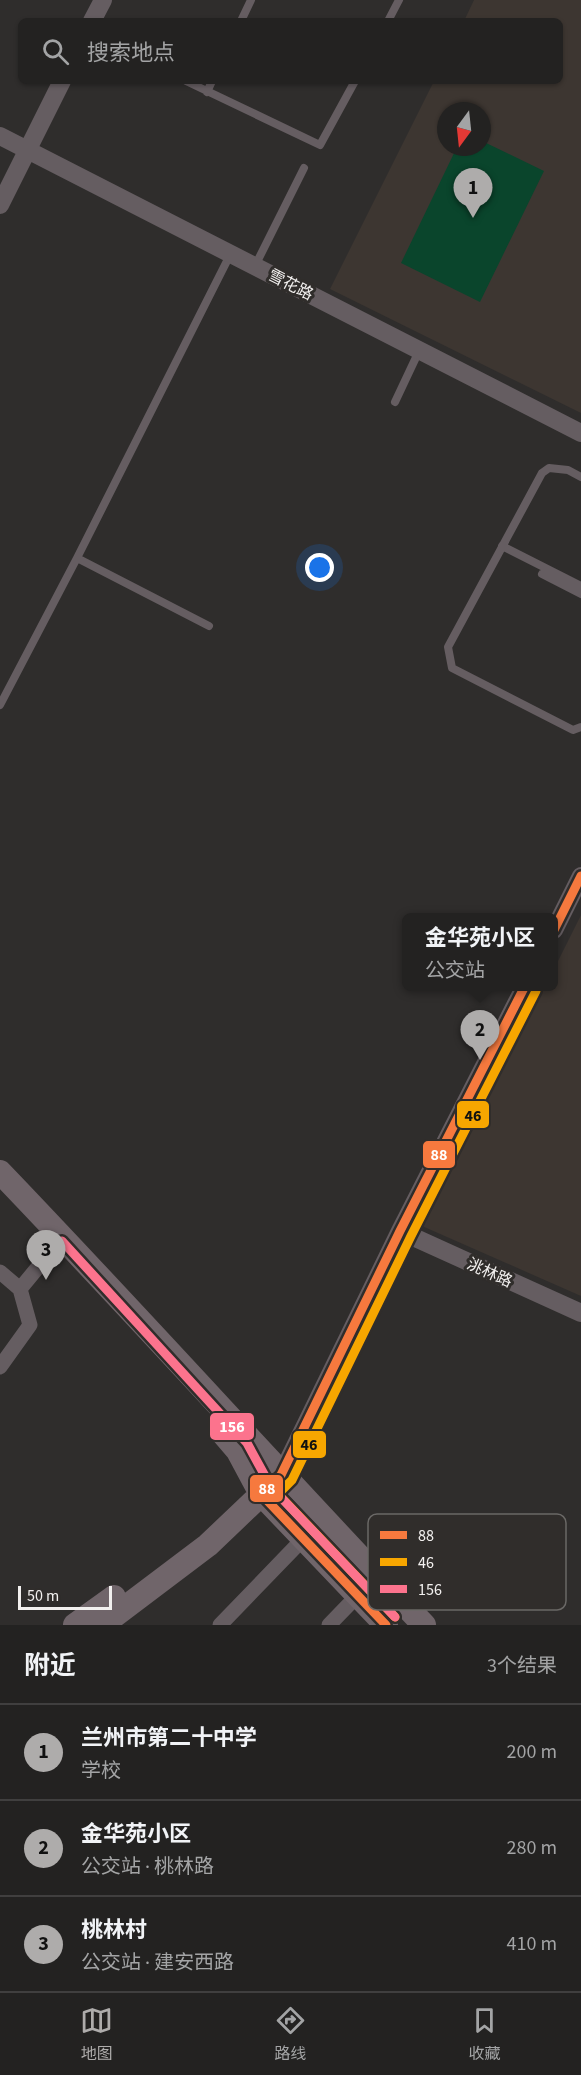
<!DOCTYPE html>
<html lang="zh">
<meta charset="utf-8">
<style>
:root{--surface:#232221;--page:#2b2a2a;--text:#f1f3f6;--muted:#a3a4a5;--line:#403f3f;--accent:#aeacab}
body{margin:0;font-family:"Source Sans 3","Noto Sans SC",sans-serif;background:var(--page);color:var(--text)}
.compass{position:absolute;left:437px;top:102px;width:54px;height:54px;border-radius:50%;background:var(--surface);box-shadow:0 2px 4px #0004;rotate:195deg}
.scale{position:absolute;left:18px;bottom:15px;width:94px;box-sizing:border-box;padding-left:6px;border:3px solid #f2f0ef;border-top:0;font-size:16px;line-height:21px;white-space:nowrap;color:#f2f0ef;-webkit-text-stroke:4px #302d2b;paint-order:stroke}
.you{position:absolute;left:320px;top:568px;width:21px;height:21px;margin:-15px;border:4px solid #fff;border-radius:50%;background:#1a73e8;box-shadow:0 0 0 9px #1a73e833}
.badge{display:grid;place-items:center;width:39px;height:39px;border-radius:50%;background:var(--accent);color:#111;font-size:20px;font-weight:700}
.pin{position:absolute;translate:-50% -50px;filter:drop-shadow(0 2px 3px #0008)}
.pin::after{content:'';position:absolute;top:32px;width:21px;height:18px;background:inherit;clip-path:polygon(0 0,100% 0,50% 100%)}
.popup{position:absolute;left:402px;top:913px;width:156px;height:78px;box-sizing:border-box;display:grid;place-content:center;border-radius:9px;background:var(--surface);filter:drop-shadow(0 2px 4px #0005);font-size:20px;white-space:nowrap;color:var(--muted)}
.popup b{font-size:22px;color:var(--text)}
.popup::after{content:'';position:absolute;left:50%;top:100%;margin-left:-12px;border:12px solid transparent;border-top-color:var(--surface)}
.list{margin:0;padding:0;list-style:none}
h2{display:flex;justify-content:space-between;align-items:center;height:78px;margin:0;padding:0 24px;font-size:26px}
h2 small{font-size:20px;font-weight:400;color:var(--muted)}
.list li{display:grid;grid-template-columns:39px 1fr auto;gap:18px;align-items:center;box-sizing:border-box;height:96px;padding:0 24px;border-top:2px solid var(--line)}
.list b{display:block;font-size:22px;white-space:nowrap}
.list p{margin:0;font-size:20px;white-space:nowrap;color:var(--muted)}
.list em{font-size:20px;font-style:normal;color:var(--muted)}
.icon{flex:none;width:33px;height:33px;fill:none;stroke:currentColor;stroke-width:2;stroke-linecap:round;stroke-linejoin:round}
.map{position:relative;flex:none;width:581px;height:1625px;overflow:hidden}
.search{position:absolute;background:var(--surface);box-shadow:0 2px 4px #0004;left:18px;right:18px;top:18px;height:66px;display:flex;align-items:center;gap:15px;box-sizing:border-box;padding:0 21px;border-radius:9px;color:var(--muted);font-size:22px}
.sheet{height:366px;background:var(--surface)}
nav{display:flex;justify-content:space-around;align-items:center;box-sizing:border-box;height:84px;border-top:2px solid var(--line);background:var(--surface);font-size:16px;color:var(--muted)}
nav a{display:grid;justify-items:center;gap:3px}
nav .on{color:var(--accent)}
.map>svg:first-child{display:block}
.built{fill:#3d3631;fill-rule:evenodd}
.green{fill:#0a452c}
.lines{fill:none;stroke-linecap:round;stroke-linejoin:round}
.service{stroke:#655d61;stroke-width:8}
.minor{stroke:#655d61;stroke-width:15}
.tertiary{stroke:#655d61;stroke-width:18}
.primary{stroke:#70656a;stroke-width:24}
.bus-1-casing{stroke:#302d2b;stroke-width:14}
.bus-2-casing{stroke:#302d2b;stroke-width:14}
.bus-3-casing{stroke:#302d2b;stroke-width:14}
.bus-1{stroke:#f6793e;stroke-width:9}
.bus-2{stroke:#f7a600;stroke-width:9}
.bus-3{stroke:#fc738d;stroke-width:9}
.labels{text-anchor:middle;stroke-width:6;stroke-linejoin:round;paint-order:stroke}
.street-label{font-size:16px;fill:#f2f0ef;stroke:#302d2b}
.key{fill:#302d2b;stroke:#6a6866;stroke-width:1.5}
.key-label{font-size:16px;fill:#f2f0ef}
.line-badge{stroke:#302d2b;stroke-width:2}
.badge-label{font-size:16px;text-anchor:middle;font-weight:bold;fill:#fff}
.pale-badge-label{font-size:16px;text-anchor:middle;font-weight:bold;fill:#111}
</style>
<div class="map">
<svg width="581" height="1625" viewBox="0 0 581 1625">
<rect width="100%" height="100%" fill="#2f2d2c"/>
<path class="built" d="M 474,0 L 581,0 L 581,413 L 330,289 L 434,81 L 560,81 L 560,21 L 464,21 ZM 446,111 L 482,111 L 482,147 L 446,147 Z
M 581,915 L 581,1296 L 422,1226 L 545,987 L 554,986 L 554,969 Z"/>
<path class="green" d="M 482,141 L 544,171 L 480,302 L 401,263 L 457,147 L 482,147 Z"/>
<g class="lines">
<path class="service" d="M 241,21 L 251,0
M 388,21 L 399,0
M 186,81 L 320,145 L 355,81
M 207,92 L 212,81
M 255,266 L 304,168
M 395,402 L 419,351
M 581,477 L 568,470 L 549,468 L 542,473 L 448,647 L 452,668 L 573,730 L 581,727
M 502,546 L 581,586
M 77,558 L 209,626
M 542,574 L 581,594
M 0,705 L 77,558 L 230,255"/>
<path class="minor" d="M 0,1272 L 20,1289
M 0,1367 L 30,1325 L 20,1289 L 53,1249
M 220,1625 L 303,1539
M 329,1625 L 358,1595"/>
<path class="tertiary" d="M 92,21 L 103,0
M 0,136 L 581,433
M 0,205 L 62,81
M 554,930 L 581,876
M 400,1231 L 581,1313
M 281,1475 L 400,1231 L 525,986"/>
<path class="primary" d="M 0,1172 C 143,1321 281,1475 424,1625
M 220,1430 L 238,1451 L 261,1494 L 386,1625
M 75,1625 L 114,1597
M 102,1625 L 208,1545 L 273,1483"/>
<g class="bus-1-casing">
<path id="bus-1" d="M 554,930 L 581,876
M 386,1625 L 261,1494 L 281,1475 L 400,1231 L 525,986"/>
</g>
<g class="bus-2-casing">
<path id="bus-2" d="M 395,1617 L 278,1494 L 292,1480 L 411,1236 L 536,991"/>
</g>
<g class="bus-3-casing">
<path id="bus-3" d="M 62,1241 L 247,1443 L 271,1487 L 395,1617"/>
</g>
<use href="#bus-1" class="bus-1"/>
<use href="#bus-2" class="bus-2"/>
<use href="#bus-3" class="bus-3"/>
</g>
<g class="labels">
<g class="street-label">
<text transform="translate(291 284) rotate(27)" y="6">雪花路</text>
<text transform="translate(490 1272) rotate(24)" y="6">洮林路</text>
</g>
</g>
<rect x="368" y="1514" width="198" height="96" rx="9" class="key"/>
<rect x="380" y="1531" width="27" height="8" fill="#f6793e"/>
<rect x="380" y="1558" width="27" height="8" fill="#f7a600"/>
<rect x="380" y="1585" width="27" height="8" fill="#fc738d"/>
<g class="key-label">
<text x="418" y="1541">88</text>
<text x="418" y="1568">46</text>
<text x="418" y="1595">156</text>
</g>
<g class="line-badge">
<rect x="456" y="1100" width="34" height="29" rx="6" fill="#f7a600"/>
<rect x="422" y="1140" width="34" height="29" rx="6" fill="#f6793e"/>
<rect x="209" y="1412" width="46" height="29" rx="6" fill="#fc738d"/>
<rect x="292" y="1430" width="35" height="29" rx="6" fill="#f7a600"/>
<rect x="249" y="1474" width="35" height="29" rx="6" fill="#f6793e"/>
</g>
<g class="badge-label">
<text x="439" y="1160">88</text>
<text x="232" y="1432">156</text>
<text x="267" y="1494">88</text>
</g>
<g class="pale-badge-label">
<text x="473" y="1121">46</text>
<text x="309" y="1450">46</text>
</g>
</svg>
<svg class="compass" viewBox="-18 -18 36 36"><path d="M0-13l5 13h-10z" fill="#e53935"/><path d="M0 13l5-13h-10z" fill="#a3a4a5"/></svg>
<div class="scale">50 m</div>
<div class="you"></div>
<div class="pin badge" style="left:473px;top:218px">1</div>
<div class="pin badge" style="left:480px;top:1060px">2</div>
<div class="popup"><b>金华苑小区</b>公交站</div>
<div class="pin badge" style="left:46px;top:1280px">3</div>
<div class="search"><svg class="icon" aria-label="search" viewBox="0 0 24 24"><circle cx="10" cy="10" r="6"/><path d="M15 15l6 6"/></svg>搜索地点</div>
</div>
<section class="sheet">
<h2>附近<small>3个结果</small></h2>
<ul class="list">
<li><span class="badge">1</span><div><b>兰州市第二十中学</b><p>学校</p></div><em>200 m</em></li>
<li><span class="badge">2</span><div><b>金华苑小区</b><p>公交站 · 桃林路</p></div><em>280 m</em></li>
<li><span class="badge">3</span><div><b>桃林村</b><p>公交站 · 建安西路</p></div><em>410 m</em></li>
</ul>
</section>
<nav>
<a class="on"><svg class="icon" aria-label="map" viewBox="0 0 24 24"><path d="M3 6l6-2 6 2 6-2v14l-6 2-6-2-6 2zM9 4v14M15 6v14"/></svg>地图</a>
<a><svg class="icon" aria-label="directions" viewBox="0 0 24 24"><path d="M12 3l9 9-9 9-9-9zM9 14v-3h6M13 9l2 2-2 2"/></svg>路线</a>
<a><svg class="icon" aria-label="saved" viewBox="0 0 24 24"><path d="M7 4h10v16l-5-4-5 4z"/></svg>收藏</a>
</nav>
